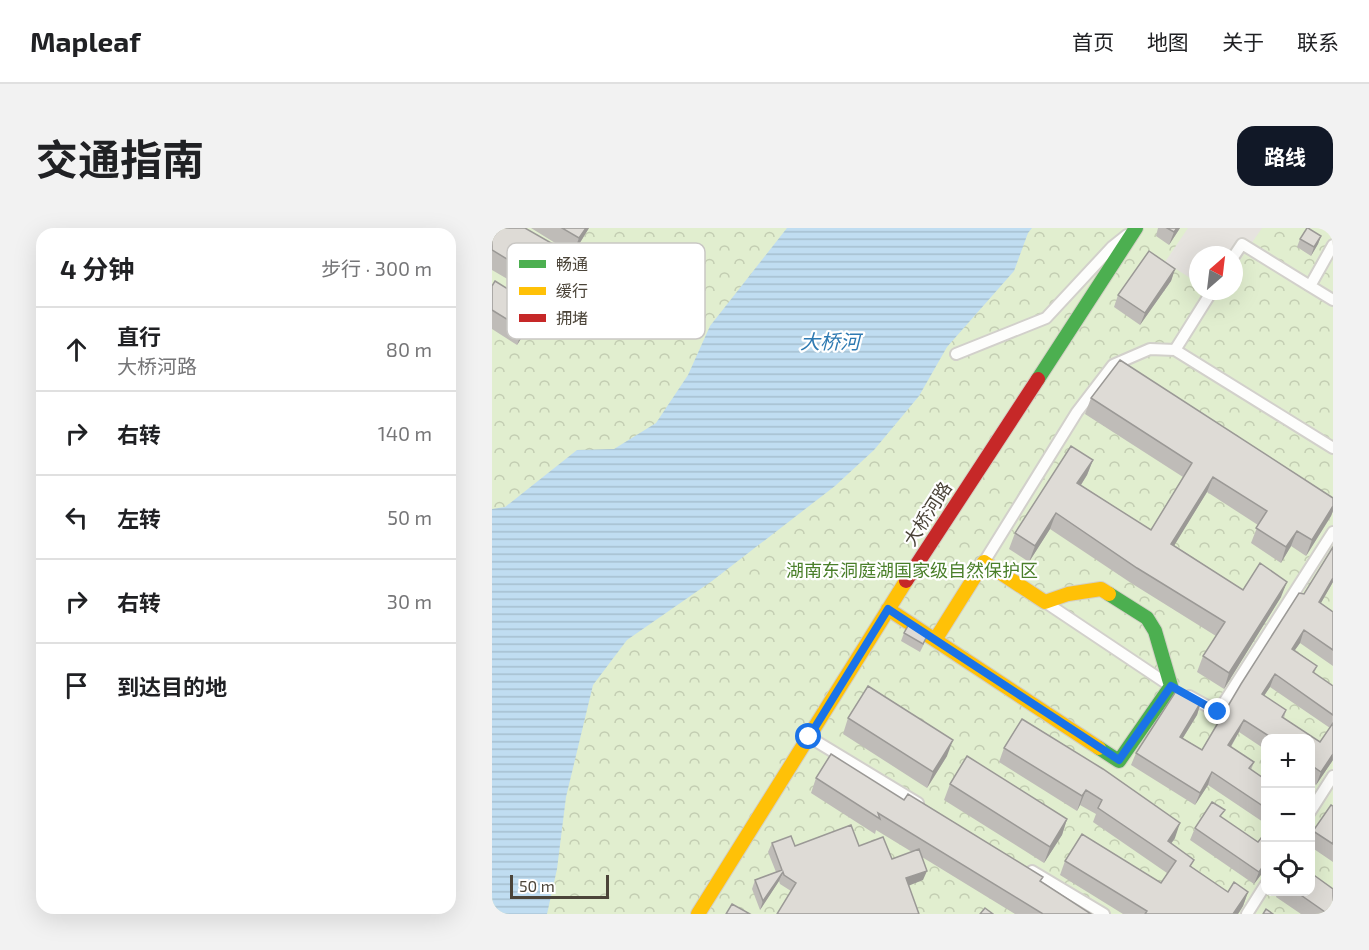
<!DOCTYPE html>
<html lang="zh">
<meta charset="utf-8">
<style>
:root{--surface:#fff;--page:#f2f2f2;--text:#202124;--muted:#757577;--line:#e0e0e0;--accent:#111827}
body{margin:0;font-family:"Exo 2","Noto Sans SC",sans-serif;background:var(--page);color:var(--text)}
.controls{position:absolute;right:18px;bottom:18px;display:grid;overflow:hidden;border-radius:12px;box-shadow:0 6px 24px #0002}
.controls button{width:54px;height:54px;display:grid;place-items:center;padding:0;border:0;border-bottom:2px solid var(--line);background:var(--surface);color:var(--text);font:30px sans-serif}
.compass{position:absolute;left:697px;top:18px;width:54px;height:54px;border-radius:50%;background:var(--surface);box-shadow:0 6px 24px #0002;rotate:28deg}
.scale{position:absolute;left:18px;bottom:15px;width:99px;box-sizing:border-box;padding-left:6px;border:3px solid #4b4439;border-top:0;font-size:16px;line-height:21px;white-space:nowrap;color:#4b4439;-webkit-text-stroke:4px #fff;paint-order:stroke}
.stop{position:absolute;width:18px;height:18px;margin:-14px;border:4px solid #1a73e8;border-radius:50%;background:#fff}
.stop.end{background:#1a73e8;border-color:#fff;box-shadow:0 2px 6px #0008}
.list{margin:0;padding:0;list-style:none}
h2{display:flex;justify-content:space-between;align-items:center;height:78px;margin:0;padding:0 24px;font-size:26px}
h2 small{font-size:20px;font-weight:400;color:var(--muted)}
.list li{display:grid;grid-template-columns:39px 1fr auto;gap:18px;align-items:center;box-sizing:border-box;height:84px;padding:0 24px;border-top:2px solid var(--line)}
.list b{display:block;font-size:22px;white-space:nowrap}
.list p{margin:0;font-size:20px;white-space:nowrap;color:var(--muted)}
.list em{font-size:20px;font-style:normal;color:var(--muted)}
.icon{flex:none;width:33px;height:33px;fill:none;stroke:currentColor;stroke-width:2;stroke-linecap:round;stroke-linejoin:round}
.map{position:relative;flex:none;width:841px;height:686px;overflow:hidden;border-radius:18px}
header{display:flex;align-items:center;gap:36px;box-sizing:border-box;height:84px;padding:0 30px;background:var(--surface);border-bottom:2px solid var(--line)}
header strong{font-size:28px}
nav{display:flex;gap:33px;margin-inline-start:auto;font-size:21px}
.intro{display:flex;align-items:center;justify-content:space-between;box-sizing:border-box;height:144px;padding:0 36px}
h1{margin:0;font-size:42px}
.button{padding:15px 27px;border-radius:18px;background:var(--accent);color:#fff;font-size:21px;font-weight:700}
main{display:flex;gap:36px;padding:0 36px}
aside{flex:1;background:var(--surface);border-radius:18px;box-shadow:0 6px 24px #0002}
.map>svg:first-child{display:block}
.park{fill:url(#park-crowns);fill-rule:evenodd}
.parking{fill:#e6e3df}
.water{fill:url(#water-rules)}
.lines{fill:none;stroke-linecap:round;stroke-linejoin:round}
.street-casing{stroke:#d2d0cb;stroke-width:14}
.fast-casing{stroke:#d3cfc5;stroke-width:16}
.slow-casing{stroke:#d3cfc5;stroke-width:16}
.jam-casing{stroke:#d3cfc5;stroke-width:16}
.street{stroke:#fdfdfc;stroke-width:10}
.fast{stroke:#4caf50;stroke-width:14}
.slow{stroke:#ffc107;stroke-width:14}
.jam{stroke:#c62828;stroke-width:14}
.wall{fill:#bfbcb8;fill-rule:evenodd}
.shaded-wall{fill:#9b9996}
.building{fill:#dedbd6;stroke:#9b9996;stroke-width:1.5}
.route{stroke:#1a73e8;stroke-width:8}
.labels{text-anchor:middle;stroke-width:4.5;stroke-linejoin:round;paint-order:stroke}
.street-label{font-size:18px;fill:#4b4439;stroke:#fff}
.park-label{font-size:18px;fill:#4a7f2a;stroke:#fff}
.water-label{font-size:20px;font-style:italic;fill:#2e7ab2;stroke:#fff}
.key{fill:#fff;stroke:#c9c7c4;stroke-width:1.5}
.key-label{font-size:16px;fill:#4b4439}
</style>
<header>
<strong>Mapleaf</strong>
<nav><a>首页</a><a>地图</a><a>关于</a><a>联系</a></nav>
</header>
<div class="intro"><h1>交通指南</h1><a class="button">路线</a></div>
<main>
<aside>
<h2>4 分钟<small>步行 · 300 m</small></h2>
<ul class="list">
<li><svg class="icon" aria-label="ahead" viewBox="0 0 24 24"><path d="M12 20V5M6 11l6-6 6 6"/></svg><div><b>直行</b><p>大桥河路</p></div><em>80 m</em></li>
<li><svg class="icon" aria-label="right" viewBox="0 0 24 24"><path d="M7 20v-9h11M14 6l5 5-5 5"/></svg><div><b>右转</b></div><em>140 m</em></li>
<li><svg class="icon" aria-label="left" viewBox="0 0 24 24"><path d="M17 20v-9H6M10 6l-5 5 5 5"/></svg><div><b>左转</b></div><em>50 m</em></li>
<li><svg class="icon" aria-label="right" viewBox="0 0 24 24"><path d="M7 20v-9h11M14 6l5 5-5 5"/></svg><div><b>右转</b></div><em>30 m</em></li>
<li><svg class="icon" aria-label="arrive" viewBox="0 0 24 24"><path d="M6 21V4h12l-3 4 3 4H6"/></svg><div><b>到达目的地</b></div></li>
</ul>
</aside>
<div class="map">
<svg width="841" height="686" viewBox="0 0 841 686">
<defs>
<pattern id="park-crowns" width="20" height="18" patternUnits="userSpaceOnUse" patternTransform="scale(1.5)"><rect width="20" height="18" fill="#e1eecf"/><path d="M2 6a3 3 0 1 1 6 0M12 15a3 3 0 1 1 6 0" fill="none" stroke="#c3cdb2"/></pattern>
<pattern id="water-rules" width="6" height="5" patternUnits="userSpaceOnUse" patternTransform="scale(1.5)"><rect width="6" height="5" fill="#c0ddf1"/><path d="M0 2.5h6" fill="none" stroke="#a6bfcf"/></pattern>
</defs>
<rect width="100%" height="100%" fill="#f4f2ee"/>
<path class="park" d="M 0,0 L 841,0 L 841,686 L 0,686 ZM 706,27 L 742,27 L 742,63 L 706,63 ZM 774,511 L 818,511 L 818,664 L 774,664 Z"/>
<path class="parking" d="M 696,0 L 770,0 L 742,41 L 742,27 L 706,27 L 706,55 L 673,34 Z"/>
<path class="water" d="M 295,0 L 540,0 L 536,5 L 522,43 L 455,119 L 427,168 L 382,222 L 343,258 L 220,353 L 135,412 L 101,457 L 74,569 L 65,641 L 55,686 L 0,686 L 0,281 L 13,279 L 85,222 L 122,221 L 164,195 L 196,147 L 218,98 Z"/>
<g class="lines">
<g class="street-casing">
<path id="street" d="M 742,28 L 750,16 L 818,58 L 841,17
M 818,58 L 841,72
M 720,63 L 683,122 L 841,220
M 464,126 L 554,90 L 620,19 L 635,7
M 492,334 L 585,184 L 621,137 L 658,121 L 683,122
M 553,374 L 680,459
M 697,468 L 726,484 L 841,304
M 317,509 L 426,575
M 818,584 L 841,548
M 540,643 L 612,686
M 755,686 L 774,656"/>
</g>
<g class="fast-casing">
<path id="fast" d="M 546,151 L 644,0
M 607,520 L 627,533 L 679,458 L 663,403 L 655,390 L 617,366"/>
</g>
<g class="slow-casing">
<path id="slow" d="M 396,381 L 607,520
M 443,412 L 492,334 L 553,374 L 576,366 L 609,361 L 617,366
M 206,686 L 414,353"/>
</g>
<g class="jam-casing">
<path id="jam" d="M 414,353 L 546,151"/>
</g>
<use href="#street" class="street"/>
<use href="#fast" class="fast"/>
<use href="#slow" class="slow"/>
<use href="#jam" class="jam"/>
</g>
<path class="wall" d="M 0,0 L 61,16 L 56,30 L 66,36 L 61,52 L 50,71 L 0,42 Z
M 39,0 L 97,0 L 81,26 Z
M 666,0 L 688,0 L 677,17 L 664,8 Z
M 829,8 L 826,16 L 819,28 L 805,19 L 808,11 Z
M 683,41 L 679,53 L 648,97 L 622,79 L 626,67 Z
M 0,58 L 45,79 L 39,95 L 25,117 L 0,101 Z
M 599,170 L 841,270 L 841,283 L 839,288 L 814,328 L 799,318 L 789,335 L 759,315 L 766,297 L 715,264 L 682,317 L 751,362 L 789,369 L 732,461 L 705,444 L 711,428 L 724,408 L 639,355 L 558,301 L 537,334 L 517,321 L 523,305 L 601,232 L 595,247 L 589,257 L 659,302 L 691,249 L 593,186 Z
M 841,319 L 841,354 L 829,375 L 841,384 L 841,438 L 808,415 L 803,422 L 825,438 L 822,445 L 841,458 L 841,532 L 824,557 L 819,553 L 819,510 L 774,510 L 774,522 L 747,504 L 739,519 L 762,534 L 759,542 L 774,552 L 774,596 L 716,557 L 703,577 L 639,537 L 644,525 L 709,474 L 705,487 L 691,510 L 710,522 L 812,366 ZM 778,459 L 838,500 L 828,514 L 792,490 L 794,482 L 772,468 Z
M 412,405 L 432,416 L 428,424 L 409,413 Z
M 356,490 L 455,528 L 435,560 L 351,506 Z
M 530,491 L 683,610 L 679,616 L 700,639 L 736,664 L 756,664 L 751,678 L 746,686 L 631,686 L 568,647 L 573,633 L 669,655 L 675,645 L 601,594 L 604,586 L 588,577 L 585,583 L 507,534 L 512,520 Z
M 324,550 L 412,572 L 551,649 L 549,653 L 599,686 L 523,686 L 430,629 L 431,652 L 299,663 L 288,656 L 287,653 L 268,682 L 260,661 L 263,652 L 284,644 L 276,624 L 280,615 L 303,618 L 367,618 L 400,631 L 420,624 L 384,602 L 383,606 L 319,565 Z
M 458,556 L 575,591 L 570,607 L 552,635 L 452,572 Z
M 841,578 L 841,634 L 819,619 L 819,610 L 821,603 Z
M 730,590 L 766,614 L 774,605 L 774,640 L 762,656 L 698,612 L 703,600 Z
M 786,663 L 819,663 L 841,686 L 809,686 L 784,669 Z"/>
<path class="shaded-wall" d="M 94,0 L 97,0 L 81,26 L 87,10 Z
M 685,0 L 688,0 L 677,17 L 682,4 Z
M 829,8 L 826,16 L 819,28 L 822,19 Z
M 61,16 L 55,32 L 53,28 Z
M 66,36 L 61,52 L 50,71 L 55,55 Z
M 683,41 L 679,53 L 648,97 L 653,85 Z
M 45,79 L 39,95 L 25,117 L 31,101 Z
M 601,232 L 595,247 L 580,271 L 585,255 Z
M 721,249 L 715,264 L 674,331 L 679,316 Z
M 841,278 L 841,283 L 839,288 L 814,328 L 820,312 Z
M 564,285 L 558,301 L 537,334 L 543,318 Z
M 805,303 L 799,318 L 789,335 L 794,319 Z
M 841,350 L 841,354 L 822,387 L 827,374 Z
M 795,354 L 789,369 L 732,461 L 737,445 Z
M 812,402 L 808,415 L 795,433 L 800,421 Z
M 783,446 L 778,459 L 765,478 L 770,466 Z
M 709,474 L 705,487 L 684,521 L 688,509 Z
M 752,492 L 747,504 L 732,530 L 736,517 Z
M 461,512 L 455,528 L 435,560 L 441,544 Z
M 841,526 L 841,532 L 824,557 L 829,544 Z
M 720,544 L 716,557 L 703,577 L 708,565 Z
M 594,562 L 588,577 L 585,583 L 590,568 Z
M 575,591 L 570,607 L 552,635 L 558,619 Z
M 688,595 L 683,610 L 672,625 L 676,613 Z
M 774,634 L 774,640 L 762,656 L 767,644 Z
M 435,643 L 431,652 L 411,660 L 414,650 Z
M 291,644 L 287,653 L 268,682 L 271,673 Z
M 756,664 L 751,678 L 746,686 L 741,686 Z"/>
<path class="building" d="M 0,0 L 33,0 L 61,16 L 53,28 L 66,36 L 55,55 L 0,22 Z
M 70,0 L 94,0 L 87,10 Z
M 675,0 L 685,0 L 682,4 Z
M 815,0 L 816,0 L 829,8 L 822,19 L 808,11 Z
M 657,23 L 683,41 L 653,85 L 626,67 Z
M 3,53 L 45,79 L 31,101 L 0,82 L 0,58 Z
M 628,132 L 841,270 L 841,278 L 820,312 L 805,303 L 794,319 L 764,300 L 775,283 L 721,249 L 679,316 L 751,362 L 768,335 L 795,354 L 737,445 L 711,428 L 733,394 L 645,340 L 564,285 L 543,318 L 523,305 L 579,218 L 601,232 L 585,255 L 659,302 L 700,235 L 599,170 Z
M 841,319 L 841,350 L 827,374 L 841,384 L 841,422 L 812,402 L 800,421 L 825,438 L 821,444 L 841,458 L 841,487 L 783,446 L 770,466 L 794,482 L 790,489 L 828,514 L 841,495 L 841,526 L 829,544 L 819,537 L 819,510 L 780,510 L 752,492 L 736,517 L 762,534 L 757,540 L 774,552 L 774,580 L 720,544 L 708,565 L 644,525 L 686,460 L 709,474 L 688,509 L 710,522 L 749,456 L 807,365 L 812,366 Z
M 417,396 L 435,408 L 431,416 L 412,405 Z
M 376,458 L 461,512 L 441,544 L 356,490 Z
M 530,491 L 611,541 L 688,595 L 676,613 L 702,632 L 698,638 L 736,664 L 742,654 L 756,664 L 741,686 L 653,686 L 655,683 L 573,633 L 590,606 L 669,655 L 684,633 L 606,580 L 610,572 L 594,562 L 590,568 L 512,520 Z
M 339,526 L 412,572 L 416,566 L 551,649 L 548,653 L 599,686 L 551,686 L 386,585 L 388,591 L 324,550 Z
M 475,528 L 575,591 L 558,619 L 458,556 Z
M 720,574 L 733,582 L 728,588 L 766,614 L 773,605 L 774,605 L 774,634 L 767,644 L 703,600 Z
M 839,577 L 841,578 L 841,616 L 821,603 Z
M 359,597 L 367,618 L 391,609 L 400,631 L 427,621 L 435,643 L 414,650 L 427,686 L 285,686 L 304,655 L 292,647 L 291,644 L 271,673 L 263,652 L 290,642 L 280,615 L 299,608 L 303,618 Z
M 819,645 L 841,661 L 841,686 L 836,686 L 803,663 L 819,663 Z
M 240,676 L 258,686 L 234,686 Z
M 493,680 L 501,686 L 488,686 Z
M 774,681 L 781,686 L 771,686 Z"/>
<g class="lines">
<path class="route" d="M 317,509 L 396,381 L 627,532 L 679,458 L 726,484"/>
</g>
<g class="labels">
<g class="street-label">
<text transform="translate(436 286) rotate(-57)" y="6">大桥河路</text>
</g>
<g class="park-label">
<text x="420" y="349">湖南东洞庭湖国家级自然保护区</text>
</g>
<g class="water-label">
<text x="338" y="121">大桥河</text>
</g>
</g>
<rect x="15" y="15" width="198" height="96" rx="9" class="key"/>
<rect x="27" y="32" width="27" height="8" fill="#4caf50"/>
<rect x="27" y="59" width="27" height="8" fill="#ffc107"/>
<rect x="27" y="86" width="27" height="8" fill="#c62828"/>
<g class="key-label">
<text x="64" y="42">畅通</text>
<text x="64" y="69">缓行</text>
<text x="64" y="96">拥堵</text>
</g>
</svg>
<div class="controls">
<button>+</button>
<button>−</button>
<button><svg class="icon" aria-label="locate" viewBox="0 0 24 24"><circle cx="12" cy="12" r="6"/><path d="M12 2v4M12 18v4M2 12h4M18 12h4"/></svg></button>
</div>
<svg class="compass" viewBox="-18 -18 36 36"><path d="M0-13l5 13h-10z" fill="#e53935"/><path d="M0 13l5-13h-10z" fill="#757577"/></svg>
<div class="scale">50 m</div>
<div class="stop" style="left:317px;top:509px"></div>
<div class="stop end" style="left:726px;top:484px"></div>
</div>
</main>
